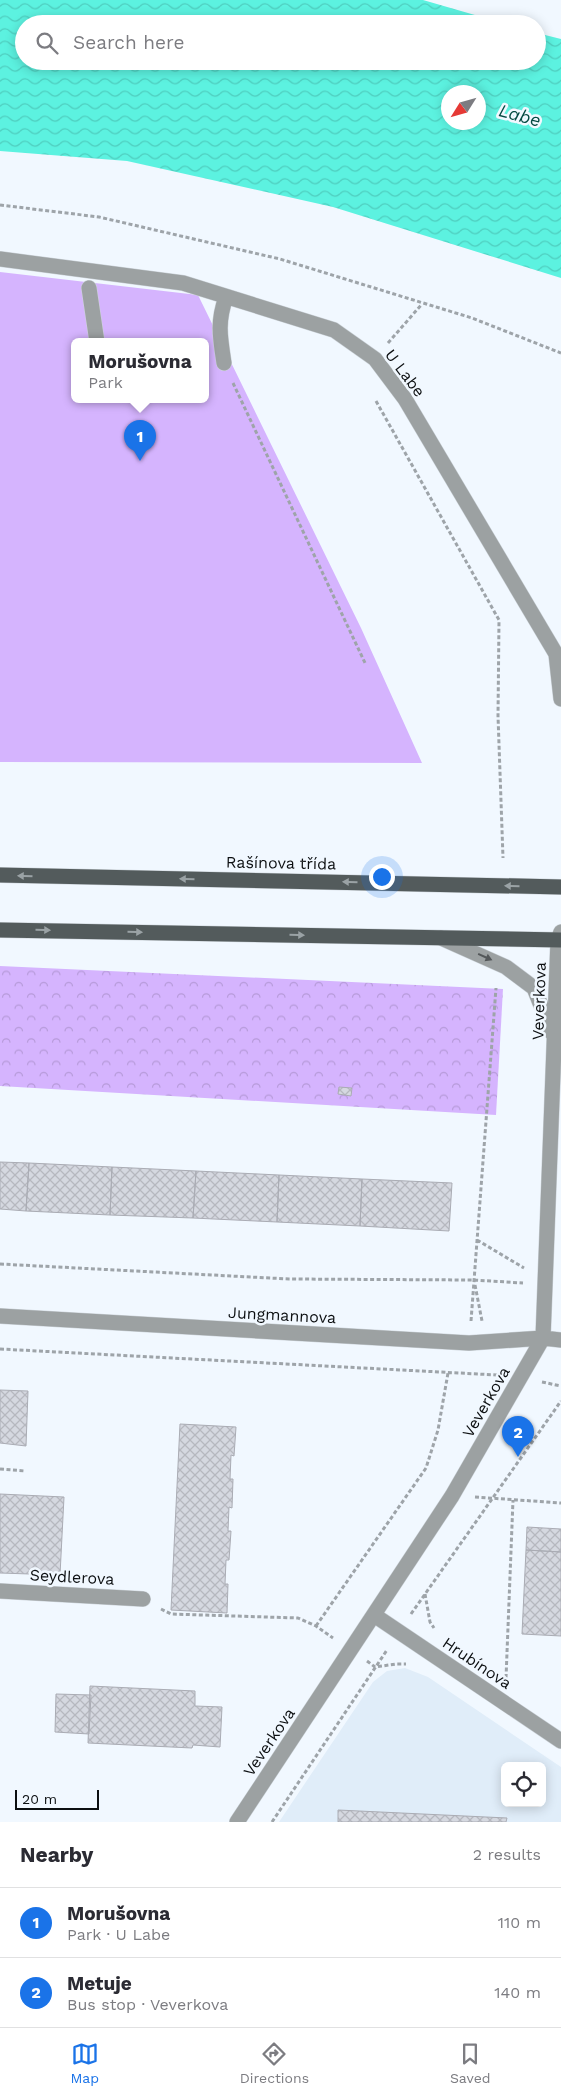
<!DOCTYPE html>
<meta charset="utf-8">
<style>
:root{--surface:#fff;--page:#f2f2f3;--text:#2b2b33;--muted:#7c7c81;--line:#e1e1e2;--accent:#1a73e8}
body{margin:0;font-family:"Work Sans",sans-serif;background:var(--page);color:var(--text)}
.controls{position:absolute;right:15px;bottom:15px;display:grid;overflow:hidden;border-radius:8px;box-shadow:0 2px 12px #0003}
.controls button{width:45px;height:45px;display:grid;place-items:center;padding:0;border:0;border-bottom:1px solid var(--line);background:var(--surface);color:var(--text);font:25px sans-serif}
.compass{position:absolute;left:441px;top:85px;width:45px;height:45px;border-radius:50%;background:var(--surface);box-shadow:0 2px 12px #0003;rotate:233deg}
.scale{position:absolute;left:15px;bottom:12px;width:84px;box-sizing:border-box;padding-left:5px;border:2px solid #0c0f11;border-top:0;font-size:14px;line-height:18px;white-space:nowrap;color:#0c0f11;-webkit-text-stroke:4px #f1f8ff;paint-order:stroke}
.you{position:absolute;left:381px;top:876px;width:18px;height:18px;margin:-12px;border:4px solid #fff;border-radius:50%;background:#1a73e8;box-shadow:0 0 0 8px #1a73e833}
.badge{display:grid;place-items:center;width:32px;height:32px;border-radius:50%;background:var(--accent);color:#fff;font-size:16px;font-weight:700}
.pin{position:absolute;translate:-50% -41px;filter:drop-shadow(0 1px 2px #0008)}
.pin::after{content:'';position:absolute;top:26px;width:18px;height:15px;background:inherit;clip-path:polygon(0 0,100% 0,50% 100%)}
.popup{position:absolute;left:71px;top:338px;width:138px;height:65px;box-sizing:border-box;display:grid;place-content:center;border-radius:8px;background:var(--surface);filter:drop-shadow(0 1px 4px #0005);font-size:16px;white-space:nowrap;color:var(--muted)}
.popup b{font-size:19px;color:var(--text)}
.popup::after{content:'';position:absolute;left:50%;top:100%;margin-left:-10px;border:10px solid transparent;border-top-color:var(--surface)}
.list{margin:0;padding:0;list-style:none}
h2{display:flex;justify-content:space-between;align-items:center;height:65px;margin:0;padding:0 20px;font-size:21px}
h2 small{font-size:16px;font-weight:400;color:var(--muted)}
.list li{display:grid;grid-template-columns:32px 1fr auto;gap:15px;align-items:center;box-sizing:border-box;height:70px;padding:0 20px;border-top:1px solid var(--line)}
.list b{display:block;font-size:19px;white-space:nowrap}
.list p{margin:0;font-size:16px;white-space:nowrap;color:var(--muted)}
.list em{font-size:16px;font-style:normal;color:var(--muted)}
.icon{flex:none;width:28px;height:28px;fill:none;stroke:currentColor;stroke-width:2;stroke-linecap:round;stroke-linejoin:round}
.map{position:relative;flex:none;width:561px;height:1822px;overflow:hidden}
.search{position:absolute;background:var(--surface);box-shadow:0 2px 12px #0003;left:15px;right:15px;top:15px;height:55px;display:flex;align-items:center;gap:12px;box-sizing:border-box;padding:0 18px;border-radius:28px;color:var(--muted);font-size:19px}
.sheet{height:205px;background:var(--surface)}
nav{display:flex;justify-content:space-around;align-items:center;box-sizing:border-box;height:70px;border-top:1px solid var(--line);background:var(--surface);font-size:14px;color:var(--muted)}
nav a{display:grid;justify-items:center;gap:2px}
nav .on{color:var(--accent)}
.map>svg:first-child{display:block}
</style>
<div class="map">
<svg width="561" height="1822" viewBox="0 0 561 1822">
<defs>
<pattern id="forest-crowns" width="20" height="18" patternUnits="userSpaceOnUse" patternTransform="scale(1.25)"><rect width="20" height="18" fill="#d5b4fe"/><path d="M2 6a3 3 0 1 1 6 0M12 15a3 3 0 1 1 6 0" fill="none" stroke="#b69ad9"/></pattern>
<pattern id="water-waves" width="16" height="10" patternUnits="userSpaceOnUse" patternTransform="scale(1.25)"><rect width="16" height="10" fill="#5cf2e0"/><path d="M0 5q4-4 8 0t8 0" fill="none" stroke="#4fcebf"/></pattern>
<pattern id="building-cross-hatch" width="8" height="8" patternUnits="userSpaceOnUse" patternTransform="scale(1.25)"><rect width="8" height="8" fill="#d5d8e0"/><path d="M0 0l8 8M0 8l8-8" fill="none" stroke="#b6b8bf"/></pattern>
</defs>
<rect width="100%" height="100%" fill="#f1f8ff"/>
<!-- built -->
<path fill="#e0edf9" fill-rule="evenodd" d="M405,1668l23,9 133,90v55h-282l94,-140 14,-11zM505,1766h37v37h-37z"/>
<!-- forest -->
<path fill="url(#forest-crowns)" d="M0,966l503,23 -7,126 -496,-29z"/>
<!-- garden -->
<path fill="#d5b4fe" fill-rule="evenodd" d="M0,272l198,23 163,333 61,135 -422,-1zM75,342h130v58h-130z"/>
<!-- water -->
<path fill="url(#water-waves)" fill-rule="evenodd" d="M0,0h423l83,24h-482v37h513v-28l24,6v239l-228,-71 -206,-46 -127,-10zM448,92h30v30h-30z"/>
<!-- building -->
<path fill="url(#building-cross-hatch)" stroke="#aaacb4" d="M339,1087l13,1 -1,8 -13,-2z
M0,1162l29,1 -3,48 -26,-2z
M29,1163l83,4 -2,48 -84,-4z
M112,1167l84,4 -3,47 -83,-3z
M196,1171l83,4 -2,47 -84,-4z
M279,1175l83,4 -2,47 -83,-4z
M362,1179l90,4 -3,48 -89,-5z
M0,1390l28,1 -2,55 -26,-3z
M180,1424l56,3 -2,29 -3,-1 -1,24h3l-1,29 -3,-1 -1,24h3l-2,29h-3l-1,24h3l-1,29 -56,-3z
M0,1494l64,3 -4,78 -60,-2z
M527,1527l34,2v23l-35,-2z
M526,1550l35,2v84l-39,-2z
M90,1686l105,5v15l27,1 -2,40 -27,-2 -1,3 -104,-5z
M56,1694l35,1 -2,39 -34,-2z
M338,1810l169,8 -1,4h-168z"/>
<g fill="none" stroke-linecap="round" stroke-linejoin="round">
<!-- minor casing -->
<g stroke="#ccd3d9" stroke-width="16">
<path id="minor" d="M0,259l183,24 151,47 41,29 30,40 151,255 5,45
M89,288l8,54
M224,363c-4,-26 -7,-41 2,-66
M441,938l65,29 28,21 18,45
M0,1316l469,27 74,-5 18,2
M0,1591l143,8
M374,1615l187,126
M237,1822l215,-326 91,-158 15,-398 3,-8"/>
</g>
<!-- major casing -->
<g stroke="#ccd3d9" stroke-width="16">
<path id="major" d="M0,875l561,12
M0,930l561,10"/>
</g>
<!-- path -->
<path stroke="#9ea4a9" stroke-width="3" stroke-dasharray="4 2.5" stroke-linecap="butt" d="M0,205l99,12 181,42 192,59 89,35
M388,343l34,-39
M233,383l133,282
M376,401l123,219 -1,96 5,142
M477,1240l47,28
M0,1264l289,15 185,1 49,3
M475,1285l7,36
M471,1321l25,-333
M0,1349l497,26
M542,1382l19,4
M0,1469l25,2
M475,1497l86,6
M425,1594l5,28 4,6
M161,1609l10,5 127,4 18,8 17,12
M411,1614l150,-213
M316,1626l110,-158 12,-38 10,-57
M367,1661l8,6 21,-3h10
M506,1678l7,-178
M272,1822l115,-172"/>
<!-- minor -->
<use href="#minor" stroke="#9ca1a2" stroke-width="15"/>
<!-- major -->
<use href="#major" stroke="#535b5c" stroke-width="15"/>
</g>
<!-- one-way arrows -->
<defs><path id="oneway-solid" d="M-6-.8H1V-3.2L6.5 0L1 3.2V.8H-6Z" transform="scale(1.25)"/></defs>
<g fill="#9aa2a5">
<use href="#oneway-solid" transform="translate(25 876) rotate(-179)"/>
<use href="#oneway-solid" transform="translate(187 879) rotate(-179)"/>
<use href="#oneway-solid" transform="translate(350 882) rotate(-179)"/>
<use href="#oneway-solid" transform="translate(512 886) rotate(-179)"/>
<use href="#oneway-solid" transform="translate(43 930) rotate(1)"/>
<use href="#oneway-solid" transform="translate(135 932) rotate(1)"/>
<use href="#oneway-solid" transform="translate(297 935) rotate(1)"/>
</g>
<use fill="#54585a" href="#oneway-solid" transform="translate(485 957) rotate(24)"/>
<g text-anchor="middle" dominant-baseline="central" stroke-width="5" stroke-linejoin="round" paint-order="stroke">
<!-- street labels -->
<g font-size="16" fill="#0c0f11" stroke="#f1f8ff">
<text transform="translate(405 373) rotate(53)">U Labe</text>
<text transform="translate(281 863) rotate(1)">Rašínova třída</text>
<text transform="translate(539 1001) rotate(-88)">Veverkova</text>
<text transform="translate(282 1315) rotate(3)">Jungmannova</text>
<text transform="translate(486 1402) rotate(-60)">Veverkova</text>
<text transform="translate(72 1577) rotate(3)">Seydlerova</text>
<text transform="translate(477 1663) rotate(34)">Hrubínova</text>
<text transform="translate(269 1742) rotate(-56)">Veverkova</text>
</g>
<!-- water labels -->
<g font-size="18" font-style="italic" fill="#044a43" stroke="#f1f8ff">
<text transform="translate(520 115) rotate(15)">Labe</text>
</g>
</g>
</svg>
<div class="controls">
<button><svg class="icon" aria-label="locate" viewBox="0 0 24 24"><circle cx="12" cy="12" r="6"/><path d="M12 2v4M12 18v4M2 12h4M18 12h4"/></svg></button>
</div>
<svg class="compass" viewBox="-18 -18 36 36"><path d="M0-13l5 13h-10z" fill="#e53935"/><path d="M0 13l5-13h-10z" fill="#7c7c81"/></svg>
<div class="scale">20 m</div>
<div class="you"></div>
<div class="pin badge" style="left:140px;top:461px">1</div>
<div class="popup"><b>Morušovna</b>Park</div>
<div class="pin badge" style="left:518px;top:1457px">2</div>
<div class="search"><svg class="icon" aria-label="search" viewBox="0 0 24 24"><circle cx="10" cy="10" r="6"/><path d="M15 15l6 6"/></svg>Search here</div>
</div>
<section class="sheet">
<h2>Nearby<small>2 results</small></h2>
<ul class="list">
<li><span class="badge">1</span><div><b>Morušovna</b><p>Park · U Labe</p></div><em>110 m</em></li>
<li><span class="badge">2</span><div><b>Metuje</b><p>Bus stop · Veverkova</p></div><em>140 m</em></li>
</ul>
</section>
<nav>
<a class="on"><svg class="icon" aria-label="map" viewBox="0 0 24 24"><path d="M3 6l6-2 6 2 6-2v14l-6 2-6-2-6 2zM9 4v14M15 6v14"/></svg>Map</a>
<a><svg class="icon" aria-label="directions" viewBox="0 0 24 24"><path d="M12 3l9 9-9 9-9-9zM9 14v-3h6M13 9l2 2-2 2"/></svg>Directions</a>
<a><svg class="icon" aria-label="saved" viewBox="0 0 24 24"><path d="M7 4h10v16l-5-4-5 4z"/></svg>Saved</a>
</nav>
